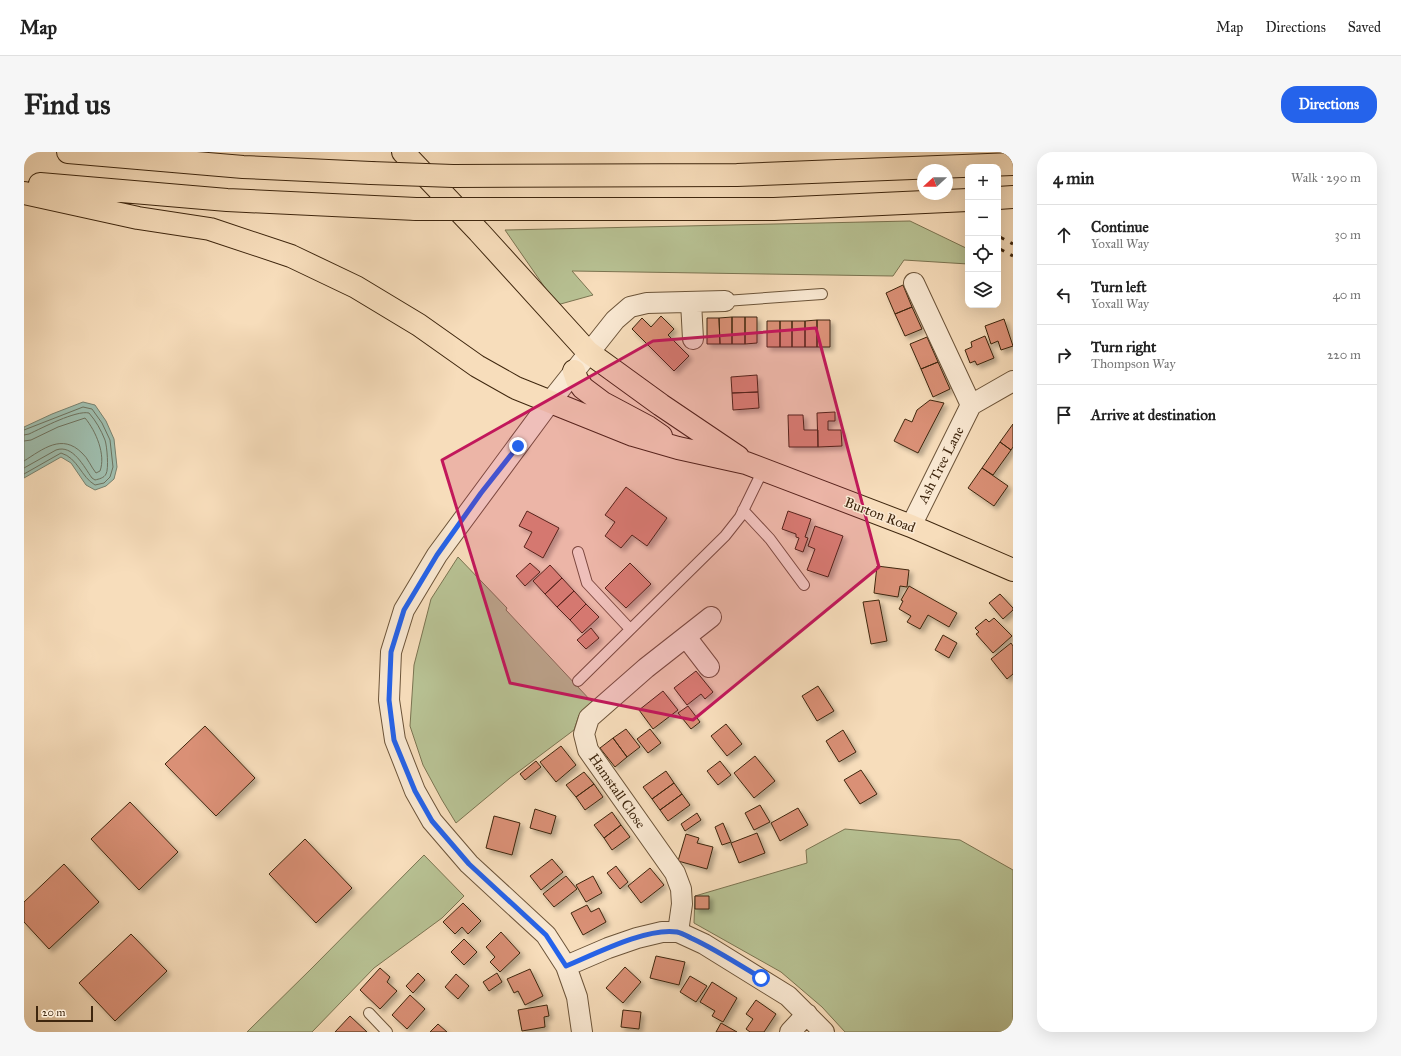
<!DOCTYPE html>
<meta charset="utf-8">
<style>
:root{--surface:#fff;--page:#f6f6f6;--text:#222;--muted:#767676;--line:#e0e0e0;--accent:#2563eb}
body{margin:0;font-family:"IM FELL Great Primer",serif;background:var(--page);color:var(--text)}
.controls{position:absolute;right:12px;top:12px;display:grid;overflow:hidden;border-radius:8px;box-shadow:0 4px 16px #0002}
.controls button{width:36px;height:36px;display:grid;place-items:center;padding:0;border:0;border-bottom:1px solid var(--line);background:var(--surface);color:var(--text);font:20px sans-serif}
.compass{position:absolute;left:893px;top:12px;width:36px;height:36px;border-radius:50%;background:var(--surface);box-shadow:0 4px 16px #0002;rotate:249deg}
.scale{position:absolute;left:12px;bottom:10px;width:57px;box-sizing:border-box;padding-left:4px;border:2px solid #3e260e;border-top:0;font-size:11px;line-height:14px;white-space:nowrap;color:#3e260e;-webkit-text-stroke:3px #fae9d3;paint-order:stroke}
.stop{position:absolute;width:12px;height:12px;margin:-9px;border:3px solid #2563eb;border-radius:50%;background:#fff}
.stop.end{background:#2563eb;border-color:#fff;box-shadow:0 1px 4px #0008}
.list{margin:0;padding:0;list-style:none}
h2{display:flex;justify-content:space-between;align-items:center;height:52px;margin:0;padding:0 16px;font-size:17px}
h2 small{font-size:13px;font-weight:400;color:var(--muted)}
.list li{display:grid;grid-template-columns:26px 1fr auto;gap:12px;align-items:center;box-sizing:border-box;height:60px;padding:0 16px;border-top:1px solid var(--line)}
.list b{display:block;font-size:15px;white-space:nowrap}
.list p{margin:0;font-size:13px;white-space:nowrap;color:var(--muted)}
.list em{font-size:13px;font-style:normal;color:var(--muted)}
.icon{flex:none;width:22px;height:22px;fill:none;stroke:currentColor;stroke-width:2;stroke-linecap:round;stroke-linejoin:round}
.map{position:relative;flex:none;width:989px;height:880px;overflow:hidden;border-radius:16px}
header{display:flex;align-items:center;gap:24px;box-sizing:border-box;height:56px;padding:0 20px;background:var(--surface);border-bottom:1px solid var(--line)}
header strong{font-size:19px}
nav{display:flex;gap:22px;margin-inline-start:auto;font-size:14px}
.intro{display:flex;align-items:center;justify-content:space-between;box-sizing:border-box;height:96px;padding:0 24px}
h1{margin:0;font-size:28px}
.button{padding:10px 18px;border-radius:16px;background:var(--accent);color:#fff;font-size:14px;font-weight:700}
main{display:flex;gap:24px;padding:0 24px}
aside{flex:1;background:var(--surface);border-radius:16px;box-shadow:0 4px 16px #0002}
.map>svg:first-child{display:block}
</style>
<header>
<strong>Map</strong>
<nav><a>Map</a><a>Directions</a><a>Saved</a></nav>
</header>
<div class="intro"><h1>Find us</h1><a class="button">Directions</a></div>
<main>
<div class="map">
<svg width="989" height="880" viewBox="0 0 989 880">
<defs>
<filter id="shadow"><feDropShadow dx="3.5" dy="3.5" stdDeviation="2" flood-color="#0004"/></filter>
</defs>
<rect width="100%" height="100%" fill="#f7ddbb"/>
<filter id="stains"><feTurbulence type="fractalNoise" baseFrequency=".005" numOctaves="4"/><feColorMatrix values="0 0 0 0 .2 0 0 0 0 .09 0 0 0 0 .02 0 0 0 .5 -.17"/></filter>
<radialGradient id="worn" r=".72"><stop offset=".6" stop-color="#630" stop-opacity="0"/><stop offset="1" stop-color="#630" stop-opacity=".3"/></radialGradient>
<!-- green -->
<path fill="#b8c294" stroke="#7b7451" d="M886,69l58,28v15l-64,-4 -11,16 -321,-5 21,24 -36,10 -52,-75z
M434,405l49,51 -1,2 86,92 -13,13 -5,15 -64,48 -54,45 -14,-23 -19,-35 -13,-39 4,-61 17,-66z
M821,677l115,11 53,30v162h-168l-23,-25 -41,-35 -87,-49 1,-27 112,-33 -1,-13z
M400,703l40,41 -22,22 -68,50 -62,64h-65l65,-64z"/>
<!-- water -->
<path fill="#9ebcac" stroke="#78806d" d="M59,250l12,3 11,16 8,18 3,28 -3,12 -8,7 -11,4 -9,-5 -15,-22 -10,-6 -37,21v-51l28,-13z"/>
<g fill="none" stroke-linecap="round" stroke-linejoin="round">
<!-- shore -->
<path stroke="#6e715d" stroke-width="1" d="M0,278l59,-23 9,2 10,14 8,17 3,27 -3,10 -6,6 -9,2c-14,-8 -17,-27 -34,-32l-37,21
M0,283l5,-1c13,-6 47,-24 60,-21 7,8 12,17 16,27 2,6 4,29 1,34 -2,4 -7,5 -11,6l-3,-2c-8,-11 -19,-34 -36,-28l-32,18
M0,289l7,-1 27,-13 27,-9c11,13 21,37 15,53l-4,2c-5,-6 -8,-15 -14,-20 -20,-20 -39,-4 -58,8"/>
</g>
<!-- building -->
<path fill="#da9076" stroke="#3e260e" filter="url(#shadow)" d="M879,133l9,22 -17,7 -9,-21z
M888,155l10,22 -17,7 -10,-22z
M637,164l13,13 -6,6 21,21 -15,15 -42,-42 10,-11 9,9z
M708,165h13v27h-13z
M708,165v27h-12l-1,-26z
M721,165h12v26l-12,1z
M683,166h12l1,26h-13z
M980,167l9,27 -12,4 -3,-9 -7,3 -6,-18z
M793,168v27h-12v-26z
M793,168h13v27h-13z
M743,169h13v26h-13z
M756,169h12v26h-12z
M768,169h13v26h-13z
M961,184l9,22 -17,7 -2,-4 -5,2 -5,-13 7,-3 -1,-5z
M903,185l11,25 -17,7 -11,-25z
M914,210l12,27 -17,8 -12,-28z
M733,223l1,17 -26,1 -1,-16z
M734,240l1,16 -26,2 -1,-17z
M906,248l14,3 -26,50 -24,-12 11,-22 7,3 5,-12z
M811,260v9h-7v9h13l1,16 -24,1 -1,-34z
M764,263h15l1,15h14v17h-29z
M989,272v23l-2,3 -11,-8z
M976,290l11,8 -18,25 -11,-7z
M958,316l26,18 -14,20 -26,-18z
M602,335l41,31 -20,28 -15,-11 -11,13 -16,-12 10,-14 -10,-7z
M503,359l32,17 -16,30 -19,-11 8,-15 -13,-6z
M764,359l23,8 -6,18 3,1 -5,14 -8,-3 4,-11 -3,-1v-3l-14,-5z
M791,374l28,10 -15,41 -21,-7 8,-21 -7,-3z
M506,411l10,9 -15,14 -9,-10z
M606,411l21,21 -25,24 -21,-20z
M526,413l12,13 -17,16 -12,-13z
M853,414l32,4 -2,17 -7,-1 -2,11 -24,-4z
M538,426l12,13 -17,16 -12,-13z
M885,434l48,27 -8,14 -21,-12 -8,14 -13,-7 4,-6 -12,-7 4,-8 -2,-1z
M550,439l12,13 -16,16 -13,-13z
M976,442l13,14v2l-10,9 -14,-16z
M855,448l8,41 -16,3 -8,-42z
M562,452l13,13 -17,16 -12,-13z
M970,466l18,18 -19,17 -17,-19 3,-2 -4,-4 11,-9 3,3z
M567,476l8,10 -13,11 -9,-9z
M919,483l14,8 -8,15 -14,-8z
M987,491l2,3v28l-6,5 -16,-20z
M672,519l17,21 -8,7 -4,-5 -14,11 -13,-17z
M794,534l16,25 -17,10 -15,-25z
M639,539l15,19 -25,19 -14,-19z
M664,554l12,16 -9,7 -13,-16z
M702,572l16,20 -15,12 -16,-20z
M181,574l50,52 -39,38 -51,-52z
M602,577l14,18 -13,10 -14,-19z
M626,577l11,14 -13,10 -11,-14z
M819,578l13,22 -17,10 -13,-21z
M589,586l14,19 -12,10 -15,-19z
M537,594l15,19 -20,17 -16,-20z
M731,604l20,25 -21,17 -20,-25z
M512,609l5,6 -16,13 -5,-6z
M696,609l11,14 -13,10 -11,-14z
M837,618l16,24 -17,10 -16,-24z
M642,619l8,12 -22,16 -9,-12z
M560,620l10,12 -18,13 -10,-12z
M650,631l8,11 -22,16 -8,-11z
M570,632l9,13 -18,13 -9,-13z
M658,642l8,11 -22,16 -8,-11z
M106,650l48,50 -39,38 -48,-51z
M736,653l10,17 -16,8 -9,-17z
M774,656l10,17 -28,16 -9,-18z
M511,657l21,7 -5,18 -21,-6z
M588,660l9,13 -17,13 -10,-13z
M673,661l4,7 -16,11 -4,-7z
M470,664l26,7 -8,32 -26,-7z
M699,671l8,19 -9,3 -7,-18z
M597,673l9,12 -18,13 -8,-12z
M733,681l8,20 -26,10 -8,-20z
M662,682l13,4 -2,5 16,4 -6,22 -29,-8z
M281,687l47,49 -36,35 -47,-49z
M528,707l11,13 -22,18 -11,-14z
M40,712l35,38 -50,47 -25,-27v-20z
M592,714l12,16 -8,7 -13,-16z
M626,716l14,17 -23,18 -13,-17z
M542,724l11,13 -23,18 -11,-13z
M569,724l9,17 -16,9 -10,-17z
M671,744h14v13h-14z
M439,751l18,18 -13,13 -6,-7 -7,7 -12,-12z
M563,753l4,7 8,-4 7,14 -23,13 -12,-22z
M477,780l19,21 -20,19 -10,-10 5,-5 -9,-10z
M107,782l36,37 -52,50 -36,-38z
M440,787l13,13 -13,13 -13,-13z
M632,804l29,6 -6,23 -29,-7z
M601,815l16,15 -18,21 -17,-15z
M356,816l10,9 -3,5 10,9 -17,18 -20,-19z
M506,817l13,27 -18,9 -7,-14 -4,2 -7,-14z
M394,821l7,7 -12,13 -7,-7z
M473,821l5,9 -13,9 -6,-9z
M432,822l13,12 -11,13 -13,-12z
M666,824l17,10 -11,16 -16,-10z
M688,830l25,16 -14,24 -11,-6 3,-5 -15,-9z
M386,843l15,14 -18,20 -15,-14z
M732,848l20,14 -12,18h-14l-4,-3 7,-10 -7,-5z
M523,853l2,11 -5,1 1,10 -23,4 -4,-21z
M599,858l18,2 -2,17 -18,-2z
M326,864l17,16h-32z
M697,871l16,9h-21z
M414,872l9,8h-17z"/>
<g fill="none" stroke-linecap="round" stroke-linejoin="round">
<!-- service casing -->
<g stroke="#6c5439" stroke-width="12">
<path id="service" d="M701,149l97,-7
M719,358l27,29 34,46
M554,400l9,31 43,46
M554,529l147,-145 15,-19 23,-47
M345,861l18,19"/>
</g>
<!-- minor casing -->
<g stroke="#6c5439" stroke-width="22">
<path id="minor" d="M890,131l57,122
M667,150l2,37
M887,374l60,-121 42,-24
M662,485l23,30
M654,780l4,-28 -1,-15 -6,-16 -87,-123 -4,-16 5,-16 57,-50 65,-51
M542,814l42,-18 29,-10 25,-6h16l26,12 84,52 36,36
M558,880l-5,-35 -11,-31 -20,-31 -77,-71 -37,-43 -17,-30 -20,-51 -6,-40 2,-48 13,-42 33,-55 113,-153 65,-82 15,-13 17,-4 78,-2
M766,880l17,-18"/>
</g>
<!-- trunk casing -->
<g stroke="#3e260e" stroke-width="24">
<path id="trunk" d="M44,0l175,15 128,6
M379,0l76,80 109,120 73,53 77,52
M429,24l284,-1 276,-11
M16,32l187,16 189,9
M0,41l114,25 72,11 81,27 65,31 63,38 58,41 39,22 117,47 45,13 68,15 165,63 102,44
M974,46l15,-1
M461,57h289l194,-9
M550,219l3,9 6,8 20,15 45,24 13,9"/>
</g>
<!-- service -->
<use href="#service" stroke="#fae9d3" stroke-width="10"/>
<!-- minor -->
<use href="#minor" stroke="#fae9d3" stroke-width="20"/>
<!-- trunk -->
<use href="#trunk" stroke="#f7ddbb" stroke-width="22"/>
<!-- rail -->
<path stroke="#3e260e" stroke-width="3" stroke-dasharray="7 7" stroke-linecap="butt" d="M974,84l15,8
M974,96l15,8"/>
<!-- trunk-bridge casing -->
<g stroke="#3e260e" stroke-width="24" stroke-linecap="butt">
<path id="trunk-bridge" d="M347,21l82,3
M392,57h69"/>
</g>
<!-- trunk-bridge -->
<use href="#trunk-bridge" stroke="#f7ddbb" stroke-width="22"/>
</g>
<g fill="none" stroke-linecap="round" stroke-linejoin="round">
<!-- route -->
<path stroke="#2563eb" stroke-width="5" d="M494,294l-37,47 -44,62 -33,55 -13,42 -2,48 5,40 21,51 17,30 37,43 77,71 20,31c29,-12 81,-39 111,-34 5,1 10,4 14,6 24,11 47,26 70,40"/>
</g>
<!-- marked area -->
<path fill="#c2185b" fill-opacity="0.2" stroke="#c2185b" stroke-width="3" stroke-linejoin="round" d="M792,176l63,239 -186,153 -183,-37 -68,-223 211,-119z"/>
<g text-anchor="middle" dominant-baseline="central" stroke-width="3" stroke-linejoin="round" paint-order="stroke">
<!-- street labels -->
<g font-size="14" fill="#3e260e" stroke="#fae9d3">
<text transform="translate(917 313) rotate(-63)">Ash Tree Lane</text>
<text transform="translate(856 363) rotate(21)">Burton Road</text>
<text transform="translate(593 639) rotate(55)">Hamstall Close</text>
</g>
</g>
<rect width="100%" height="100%" filter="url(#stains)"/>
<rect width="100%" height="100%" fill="url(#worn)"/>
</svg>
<div class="controls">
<button>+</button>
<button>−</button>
<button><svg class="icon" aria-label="locate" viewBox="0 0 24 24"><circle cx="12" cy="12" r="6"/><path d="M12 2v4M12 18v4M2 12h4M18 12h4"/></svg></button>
<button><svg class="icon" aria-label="layers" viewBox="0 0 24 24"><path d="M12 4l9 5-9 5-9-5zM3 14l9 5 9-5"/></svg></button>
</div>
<svg class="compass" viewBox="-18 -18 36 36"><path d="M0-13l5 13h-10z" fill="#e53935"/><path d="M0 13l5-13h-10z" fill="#767676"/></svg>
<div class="scale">20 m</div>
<div class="stop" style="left:737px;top:826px"></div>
<div class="stop end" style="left:494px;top:294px"></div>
</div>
<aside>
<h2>4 min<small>Walk · 290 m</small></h2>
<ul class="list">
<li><svg class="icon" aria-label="ahead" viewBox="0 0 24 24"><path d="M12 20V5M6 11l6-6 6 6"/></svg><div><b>Continue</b><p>Yoxall Way</p></div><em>30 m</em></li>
<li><svg class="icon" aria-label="left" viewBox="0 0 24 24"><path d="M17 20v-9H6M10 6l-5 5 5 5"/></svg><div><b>Turn left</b><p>Yoxall Way</p></div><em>40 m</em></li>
<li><svg class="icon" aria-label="right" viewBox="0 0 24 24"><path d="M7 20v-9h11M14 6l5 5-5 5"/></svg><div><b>Turn right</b><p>Thompson Way</p></div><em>220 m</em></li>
<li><svg class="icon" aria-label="arrive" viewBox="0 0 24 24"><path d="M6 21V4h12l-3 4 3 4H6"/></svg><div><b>Arrive at destination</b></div></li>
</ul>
</aside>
</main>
